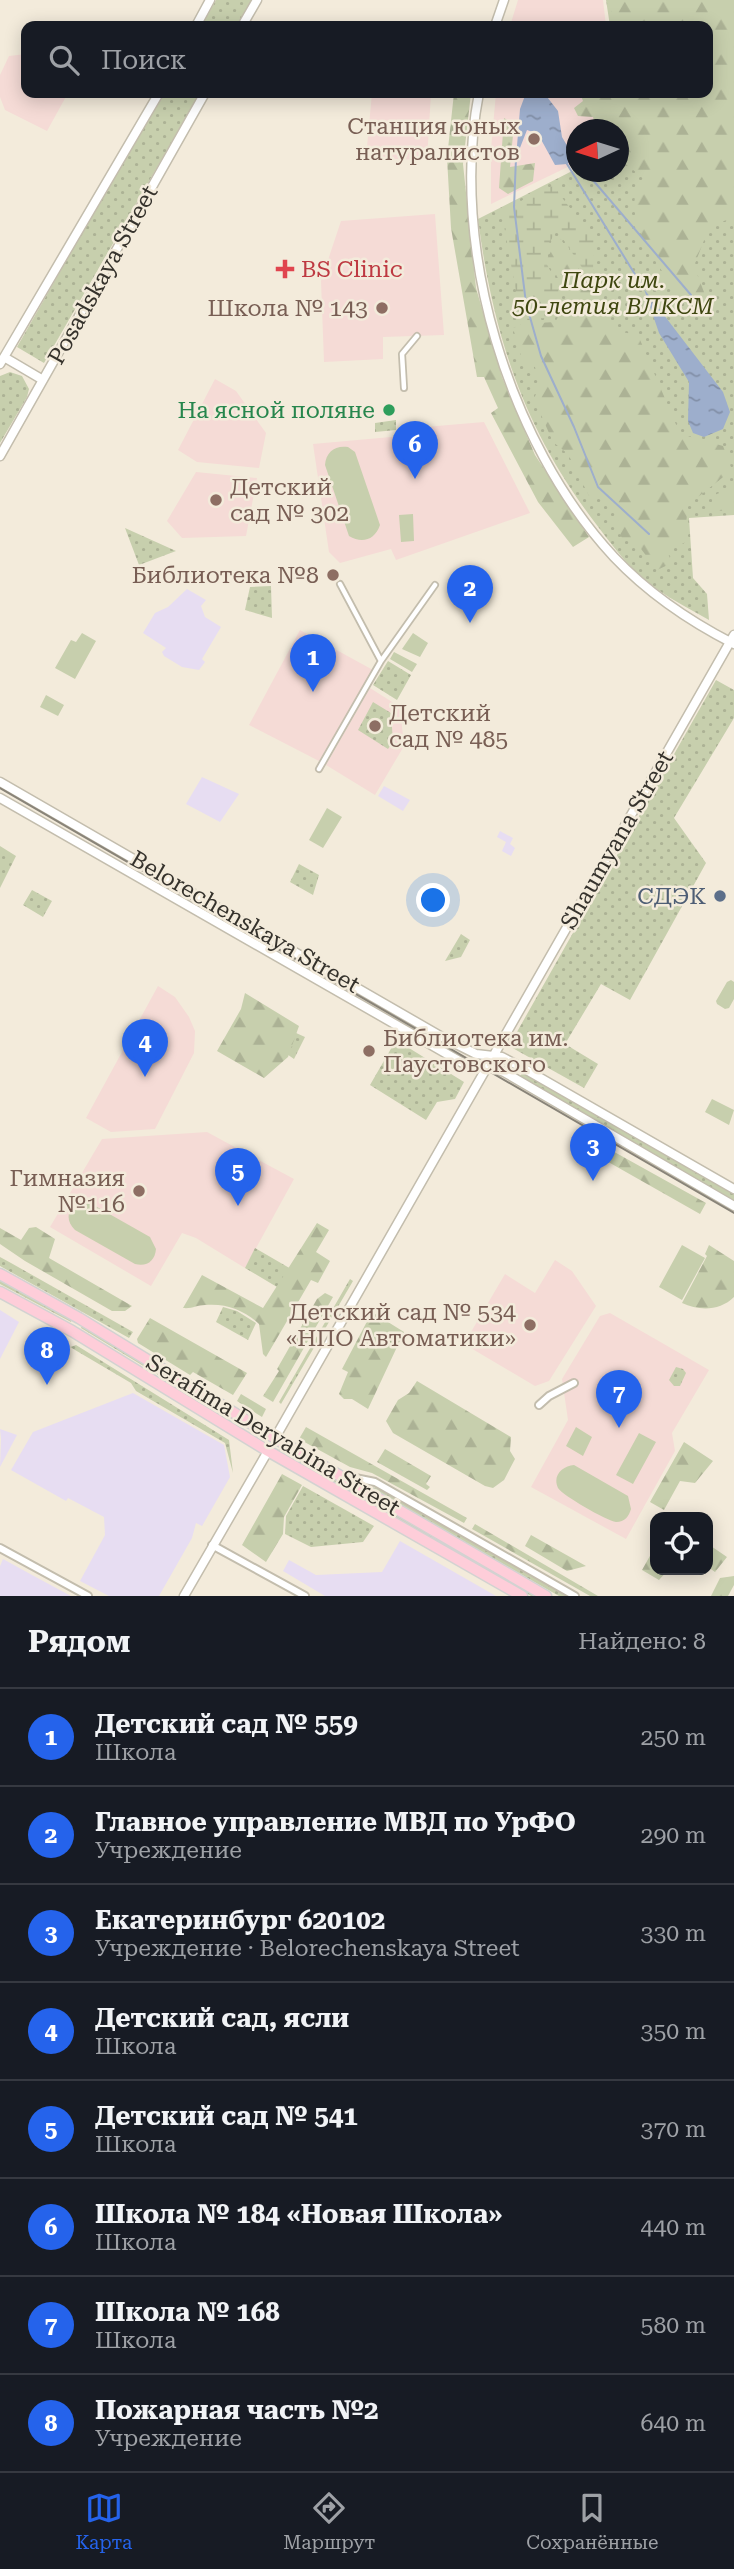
<!DOCTYPE html>
<html lang="ru">
<meta charset="utf-8">
<style>
:root{--surface:#171b24;--page:#242831;--text:#f1f3f6;--muted:#9ea1a6;--line:#363941;--accent:#2563eb}
body{margin:0;font-family:"Roboto Serif",serif;background:var(--page);color:var(--text)}
.controls{position:absolute;right:21px;bottom:21px;display:grid;overflow:hidden;border-radius:14px;box-shadow:0 4px 18px #0003}
.controls button{width:63px;height:63px;display:grid;place-items:center;padding:0;border:0;border-bottom:2px solid var(--line);background:var(--surface);color:var(--text);font:35px sans-serif}
.compass{position:absolute;left:566px;top:119px;width:63px;height:63px;border-radius:50%;background:var(--surface);box-shadow:0 4px 18px #0003;rotate:266deg}
.you{position:absolute;left:434px;top:901px;width:24px;height:24px;margin:-18px;border:5px solid #fff;border-radius:50%;background:#1a73e8;box-shadow:0 0 0 10px #1a73e833}
.badge{display:grid;place-items:center;width:46px;height:46px;border-radius:50%;background:var(--accent);color:#fff;font-size:23px;font-weight:700}
.pin{position:absolute;translate:-50% -58px;filter:drop-shadow(0 2px 4px #0008)}
.pin::after{content:'';position:absolute;top:37px;width:24px;height:21px;background:inherit;clip-path:polygon(0 0,100% 0,50% 100%)}
.list{margin:0;padding:0;list-style:none}
h2{display:flex;justify-content:space-between;align-items:center;height:91px;margin:0;padding:0 28px;font-size:30px}
h2 small{font-size:23px;font-weight:400;color:var(--muted)}
.list li{display:grid;grid-template-columns:46px 1fr auto;gap:21px;align-items:center;box-sizing:border-box;height:98px;padding:0 28px;border-top:2px solid var(--line)}
.list b{display:block;font-size:26px;white-space:nowrap}
.list p{margin:0;font-size:23px;white-space:nowrap;color:var(--muted)}
.list em{font-size:23px;font-style:normal;color:var(--muted)}
.icon{flex:none;width:38px;height:38px;fill:none;stroke:currentColor;stroke-width:2;stroke-linecap:round;stroke-linejoin:round}
.map{position:relative;flex:none;width:734px;height:1596px;overflow:hidden}
.search{position:absolute;background:var(--surface);box-shadow:0 4px 18px #0003;left:21px;right:21px;top:21px;height:77px;display:flex;align-items:center;gap:18px;box-sizing:border-box;padding:0 24px;border-radius:14px;color:var(--muted);font-size:26px}
.sheet{height:875px;background:var(--surface)}
nav{display:flex;justify-content:space-around;align-items:center;box-sizing:border-box;height:98px;border-top:2px solid var(--line);background:var(--surface);font-size:19px;color:var(--muted)}
nav a{display:grid;justify-items:center;gap:4px}
nav .on{color:var(--accent)}
.map>svg:first-child{display:block}
</style>
<div class="map">
<svg width="734" height="1596" viewBox="0 0 734 1596">
<defs>
<pattern id="green-dots" width="8" height="8" patternUnits="userSpaceOnUse" patternTransform="scale(1.75)"><rect width="8" height="8" fill="#c7cfad"/><path d="M2 2h.1M6 6h.1" fill="none" stroke="#acb295" stroke-width="1.8" stroke-linecap="round"/></pattern>
<pattern id="forest-firs" width="22" height="20" patternUnits="userSpaceOnUse" patternTransform="scale(1.75)"><rect width="22" height="20" fill="#c7cfad"/><path d="M5 1l3.5 6h-7zM16 11l3.5 6h-7z" fill="#acb295"/></pattern>
<pattern id="wetland-marsh" width="20" height="14" patternUnits="userSpaceOnUse" patternTransform="scale(1.75)"><rect width="20" height="14" fill="#c7cfad"/><path d="M1 5h8M5 5V1M11 12h8M15 12V8" fill="none" stroke="#acb295"/></pattern>
<pattern id="water-ripples" width="26" height="14" patternUnits="userSpaceOnUse" patternTransform="scale(1.75)"><rect width="26" height="14" fill="#9daecc"/><path d="M2 4q2-2 4 0t4 0M15 11q2-2 4 0t4 0" fill="none" stroke="#818ea6"/></pattern>
</defs>
<rect width="100%" height="100%" fill="#f3ebdb"/>
<!-- industrial -->
<path fill="#e7ddf2" d="M187,589l19,11 -5,6 4,11 16,10 -19,32 3,3 -6,8 -17,-3 -18,-11 -2,-4 4,-4 -23,-15 12,-20 13,-6z
M202,777l37,17 -19,28 -34,-18z
M384,786l26,14 -7,11 -25,-15z
M500,831l13,7 -3,6 5,4 -4,8 -9,-5 4,-9 -9,-5z
M0,1310l19,12 -19,37z
M133,1393l91,52 6,32 -28,49 -6,-3 -4,15 -33,58h-50l-29,-15 25,-46 -1,-18 -36,-19 -2,3 -55,-31 22,-38z
M0,1429l17,6 -17,32 1,-28z
M400,1541l96,55h-171l-42,-25 6,-11 27,15 66,-3z
M3,1559l29,16 39,21h-71v-30z"/>
<!-- education -->
<path fill="#f5dbd6" d="M518,0h85l3,26h-96z
M26,54v39h42l-21,38 -42,-21 -5,-13v-22l9,-19z
M372,93h59l-4,67 -61,-2z
M496,93h117l4,36 -41,1v33l-85,41v-55z
M435,214l9,121 -61,2v22l-59,3 -3,-81 20,-60z
M215,379l21,12 30,42 -7,35 -62,-6 -19,-12z
M484,422l46,91 -134,47 -5,-11 -51,14 -11,-11 -16,-108 100,-9v-7z
M196,472l61,6 -11,58 -64,2 -15,-17z
M300,630l73,40 -54,91 -70,-36z
M370,688l30,19 4,39 -29,49 -49,-30z
M158,986l17,11 14,20 6,14 -1,22 -39,76 -44,3 -25,-14z
M207,1132l87,47 -49,89 -49,-30 -14,-5 -31,53 -101,-59 52,-88z
M555,1260l17,11 24,35 -47,75 -14,5 -71,-42 41,-70 30,19z
M610,1313l99,57 -37,63 3,18 -49,88 -95,-52 37,-67 -6,-41 38,-63z"/>
<!-- green -->
<path fill="url(#green-dots)" d="M216,0h37l-15,26h-37z
M606,0h128v515l-45,3 4,60 14,16 2,26c-17,-10 -35,-19 -51,-30 -25,-17 -44,-42 -62,-66 -72,-94 -103,-189 -118,-305l98,-50v3h42l1,-25 89,-54v-67h-98z
M162,93h38l-156,270 -27,-16z
M10,372l12,4 7,13 -2,8 -27,46v-67z
M396,420v10l-21,2v-9z
M125,528l51,23 -37,14z
M271,586l1,32 -27,-8 5,-23z
M388,661l23,14 -14,25 -24,-15z
M716,680l18,10v28l-60,100 32,45 -76,137 -29,-16 -36,60 33,20 -14,24 -75,-42z
M373,702l18,11 2,29 -5,7 -30,-19z
M0,846l16,10 -16,32z
M299,864l20,11 -6,20 -23,-13z
M32,890l20,11 -9,16 -20,-12z
M461,934l9,6 -9,17 -16,4z
M267,1020l38,17 -11,22 -33,-23z
M396,1040l68,42 -9,17 -18,3 -11,18 -56,-35z
M522,1073l212,121v7l-215,-123z
M255,1248l43,25 -11,20 -42,-25z
M0,1257l11,6 122,69 -4,6 -129,-72z
M350,1279l3,2 -72,123 -2,-2z
M0,1280l72,39 -1,3 -71,-38z
M223,1307l14,4 19,12 -8,17 -32,-18z
M83,1326l138,83 -2,3 -138,-84z
M76,1345l153,95 4,33 -8,-30 -89,-52 -5,-8 -61,-36z
M676,1367l7,2 3,4 -6,13h-6l-5,-6z
M281,1447l259,149h-9l-245,-141 -7,-5z
M364,1485l16,4 187,107h-8z
M303,1486l71,40 -11,16 -52,5 -26,-13 1,-18z"/>
<!-- forest -->
<path fill="url(#forest-firs)" d="M609,0h125v218l-24,7 -16,41 13,34 -14,11c-21,-26 -68,-80 -57,-118 2,-4 8,-9 10,-13l-27,-21 -1,-29 -22,-1 -3,-12 -15,-1 -4,-8 9,-7 -3,-8h128v-67h-94z
M454,93h17l-8,71 13,124 26,89 33,78 54,82 -16,10 -35,-45 -47,-89 7,-5 -14,-31h-7l-26,-149 -4,-70z
M504,118l10,6 -4,43 25,-4 -2,18 -25,13 -9,-6z
M559,236l57,95 22,4 42,99 43,12 9,24 -44,35 -4,38 -17,8 5,12 -15,7 -22,-29 -13,-3 -7,-12 5,-9 -20,-20 -11,-1 -21,-42 -15,-12 -19,-43 5,-13 -4,-19 -12,-4 -10,-35 8,-4 34,-2 15,-23 -23,-40z
M734,484v27h-21l-1,-15 17,-7z
M245,993l54,33 -11,31 -24,21 -47,-27 24,-42z
M609,1149l97,54 -6,11 -97,-55z
M317,1223l12,7 -13,22 14,9 -12,22 -7,-3 -45,77 -3,-3 -4,-30c-15,-14 -33,-21 -54,-19 -8,0 -13,4 -22,3l19,-33 61,33z
M36,1227l19,12 -6,19 83,48 -7,5h-13l-87,-50 -25,-17v-16l21,12 8,-12z
M709,1245l25,16v36c-14,14 -35,14 -52,6l25,-47 -2,-2z
M325,1293l8,4 -60,105 -10,-6 16,-25 -2,-2 40,-70z
M372,1312l32,20 -36,77 -16,-10h-8l-5,-5 9,-22 -6,-3z
M150,1318l97,55 -14,22 -40,-23 -3,3 -52,-32 -1,-4z
M417,1381l94,56 -1,14 5,8 -11,21 -11,8 -8,-2 -92,-53 -7,-12 12,-21 11,-7z
M241,1394l25,15 -4,8 -25,-16z
M306,1427l161,91 -3,5 -92,-50 -22,-6 -51,-28z
M684,1442l29,19 -18,22 -15,-2 -16,29 -14,-8z
M385,1449l46,27 -5,8 4,3 -3,3 -50,-28z
M282,1474l20,11 -18,32 -1,17 -17,28 -24,-17z
M475,1524l123,72h-8l-118,-67z
M531,1535l55,31 -19,5 -42,-25z
M708,1544l19,13 -12,15 -7,-5z
M655,1547v23h13l-9,10 -17,-10z
M734,1576v9l-6,11h-17l9,-18z"/>
<!-- wetland -->
<path fill="url(#wetland-marsh)" d="M553,186l41,53 -1,45 -36,-54 -15,25 20,38 -13,25 -28,1 -19,-104 26,-19z"/>
<!-- pitch -->
<path fill="#c7cfad" d="M348,447l7,5 25,73c-5,15 -18,19 -31,11l-24,-71c1,-13 10,-20 23,-18z
M413,514l1,27 -13,1 -2,-27z
M82,633l14,8 -21,38 -20,-11 16,-28 5,2z
M413,633l15,10 -8,14 -18,-8z
M394,652l23,12 -5,8 -22,-13z
M46,695l18,10 -6,11 -18,-9z
M327,808l15,9 -19,31 -14,-8z
M731,980l3,2v17l-5,9 -4,1 -8,-5 -1,-3 11,-19z
M712,1099l22,11 -5,15 -24,-13z
M79,1202l11,1 60,34 6,12c-1,12 -9,18 -21,15l-60,-34c-10,-10 -8,-21 4,-28z
M682,1245l23,13 -23,42 -23,-13z
M576,1427l16,10 -9,19 -17,-10z
M639,1433l17,9 -23,42 -17,-9z
M574,1465l54,31 3,13c-2,7 -6,13 -15,13 -9,-1 -54,-27 -58,-34 -6,-13 5,-22 16,-23z"/>
<!-- water -->
<path fill="url(#water-ripples)" d="M526,93h18l14,18 4,26 13,22 -8,5 -12,1 -17,-31 -11,-4 -11,28 4,-49z
M644,289l79,103 7,20 -7,17 -19,8 -11,-4 -5,-12 1,-39 -30,-49z"/>
<g fill="none" stroke-linecap="round" stroke-linejoin="round">
<!-- stream -->
<path stroke="#9daecc" stroke-width="2" d="M516,158l-2,49 12,96 15,53 33,71 24,60 51,47
M567,164l77,125
M586,172l105,123"/>
<!-- pedestrian casing -->
<g stroke="#c3bdad" stroke-width="8">
<path id="pedestrian" d="M404,388l-2,-34 15,-18
M381,661l54,-76
M319,769l62,-108 -41,-77"/>
</g>
<!-- minor casing -->
<g stroke="#c3bdad" stroke-width="10">
<path id="minor" d="M539,1405l10,-9 25,-13
M345,1476l30,6 200,114
M212,1545l93,51
M0,1548l88,48"/>
</g>
<!-- tertiary casing -->
<g stroke="#c3bdad" stroke-width="11">
<path id="tertiary" d="M196,26l14,-26
M242,26l15,-26
M495,26l9,-26
M479,93c-30,153 29,350 135,464 35,37 75,64 120,87
M4,357l39,23
M0,364l159,-271
M0,456l205,-363
M0,782l442,255 34,17 26,3 21,11 211,121
M0,798l468,268 22,1 14,5 230,134
M275,1438l459,-803
M184,1596l84,-145"/>
</g>
<!-- primary casing -->
<g stroke="#d3d2d1" stroke-width="13">
<path id="primary" d="M0,1274l79,44 196,120 271,158
M0,1292l72,39 196,120 254,145"/>
</g>
<!-- pedestrian -->
<use href="#pedestrian" stroke="#fff" stroke-width="4.5"/>
<!-- minor -->
<use href="#minor" stroke="#fff" stroke-width="6"/>
<!-- tertiary -->
<use href="#tertiary" stroke="#fff" stroke-width="8"/>
<!-- primary -->
<use href="#primary" stroke="#fecdd9" stroke-width="10"/>
<!-- tram -->
<path stroke="#898479" stroke-width="2" d="M0,788l734,425"/>
</g>
<!-- markers -->
<g fill="#8d6e63" stroke="#f3ebdb" stroke-width="2.5">
<circle cx="534" cy="139" r="7"/>
<circle cx="382" cy="308" r="7"/>
<circle cx="216" cy="500" r="7"/>
<circle cx="333" cy="575" r="7"/>
<circle cx="375" cy="726" r="7"/>
<circle cx="369" cy="1051" r="7"/>
<circle cx="139" cy="1191" r="7"/>
<circle cx="530" cy="1325" r="7"/>
</g>
<path fill="#e0444e" stroke="#f3ebdb" stroke-width="2.5" d="M281.5 258.5h7v7h7v7h-7v7h-7v-7h-7v-7h7z"/>
<circle fill="#2e9e5b" stroke="#f3ebdb" stroke-width="2.5" cx="389" cy="410" r="7"/>
<circle fill="#5c6f8a" stroke="#f3ebdb" stroke-width="2.5" cx="720" cy="896" r="7"/>
<g text-anchor="middle" dominant-baseline="central" stroke-width="5" stroke-linejoin="round" paint-order="stroke">
<!-- education labels -->
<g font-size="23" fill="#785e54" stroke="#f3ebdb" text-anchor="end">
<text x="520" y="126">Станция юных<tspan x="520" dy="26">натуралистов</tspan></text>
<text x="368" y="308">Школа № 143</text>
<text x="230" y="487" text-anchor="start">Детский<tspan x="230" dy="26">сад № 302</tspan></text>
<text x="319" y="575">Библиотека №8</text>
<text x="389" y="713" text-anchor="start">Детский<tspan x="389" dy="26">сад № 485</tspan></text>
<text x="383" y="1038" text-anchor="start">Библиотека им.<tspan x="383" dy="26">Паустовского</tspan></text>
<text x="125" y="1178">Гимназия<tspan x="125" dy="26">№116</tspan></text>
<text x="516" y="1312">Детский сад № 534<tspan x="516" dy="26">«НПО Автоматики»</tspan></text>
</g>
<!-- health labels -->
<g font-size="23" fill="#be3a42" stroke="#f3ebdb" text-anchor="start">
<text x="301" y="269">BS Clinic</text>
</g>
<!-- street labels -->
<g font-size="23" fill="#35322c" stroke="#f3ebdb">
<text transform="translate(103 275) rotate(-61)">Posadskaya Street</text>
<text transform="translate(617 840) rotate(-60)">Shaumyana Street</text>
<text transform="translate(245 922) rotate(30)">Belorechenskaya Street</text>
<text transform="translate(273 1435) rotate(31)">Serafima Deryabina Street</text>
</g>
<!-- park labels -->
<g font-size="23" font-style="italic" fill="#3f4710" stroke="#f3ebdb">
<text x="613" y="280">Парк им.<tspan x="613" dy="26">50-летия ВЛКСМ</tspan></text>
</g>
<!-- leisure labels -->
<g font-size="23" fill="#27864d" stroke="#f3ebdb" text-anchor="end">
<text x="375" y="410">На ясной поляне</text>
</g>
<!-- service labels -->
<g font-size="23" fill="#4e5e75" stroke="#f3ebdb" text-anchor="end">
<text x="706" y="896">СДЭК</text>
</g>
</g>
</svg>
<div class="controls">
<button><svg class="icon" aria-label="locate" viewBox="0 0 24 24"><circle cx="12" cy="12" r="6"/><path d="M12 2v4M12 18v4M2 12h4M18 12h4"/></svg></button>
</div>
<svg class="compass" viewBox="-18 -18 36 36"><path d="M0-13l5 13h-10z" fill="#e53935"/><path d="M0 13l5-13h-10z" fill="#9ea1a6"/></svg>
<div class="you"></div>
<div class="pin badge" style="left:313px;top:692px">1</div>
<div class="pin badge" style="left:470px;top:623px">2</div>
<div class="pin badge" style="left:593px;top:1181px">3</div>
<div class="pin badge" style="left:145px;top:1077px">4</div>
<div class="pin badge" style="left:238px;top:1206px">5</div>
<div class="pin badge" style="left:415px;top:479px">6</div>
<div class="pin badge" style="left:619px;top:1428px">7</div>
<div class="pin badge" style="left:47px;top:1385px">8</div>
<div class="search"><svg class="icon" aria-label="search" viewBox="0 0 24 24"><circle cx="10" cy="10" r="6"/><path d="M15 15l6 6"/></svg>Поиск</div>
</div>
<section class="sheet">
<h2>Рядом<small>Найдено: 8</small></h2>
<ul class="list">
<li><span class="badge">1</span><div><b>Детский сад № 559</b><p>Школа</p></div><em>250 m</em></li>
<li><span class="badge">2</span><div><b>Главное управление МВД по УрФО</b><p>Учреждение</p></div><em>290 m</em></li>
<li><span class="badge">3</span><div><b>Екатеринбург 620102</b><p>Учреждение · Belorechenskaya Street</p></div><em>330 m</em></li>
<li><span class="badge">4</span><div><b>Детский сад, ясли</b><p>Школа</p></div><em>350 m</em></li>
<li><span class="badge">5</span><div><b>Детский сад № 541</b><p>Школа</p></div><em>370 m</em></li>
<li><span class="badge">6</span><div><b>Школа № 184 «Новая Школа»</b><p>Школа</p></div><em>440 m</em></li>
<li><span class="badge">7</span><div><b>Школа № 168</b><p>Школа</p></div><em>580 m</em></li>
<li><span class="badge">8</span><div><b>Пожарная часть №2</b><p>Учреждение</p></div><em>640 m</em></li>
</ul>
</section>
<nav>
<a class="on"><svg class="icon" aria-label="map" viewBox="0 0 24 24"><path d="M3 6l6-2 6 2 6-2v14l-6 2-6-2-6 2zM9 4v14M15 6v14"/></svg>Карта</a>
<a><svg class="icon" aria-label="directions" viewBox="0 0 24 24"><path d="M12 3l9 9-9 9-9-9zM9 14v-3h6M13 9l2 2-2 2"/></svg>Маршрут</a>
<a><svg class="icon" aria-label="saved" viewBox="0 0 24 24"><path d="M7 4h10v16l-5-4-5 4z"/></svg>Сохранённые</a>
</nav>
